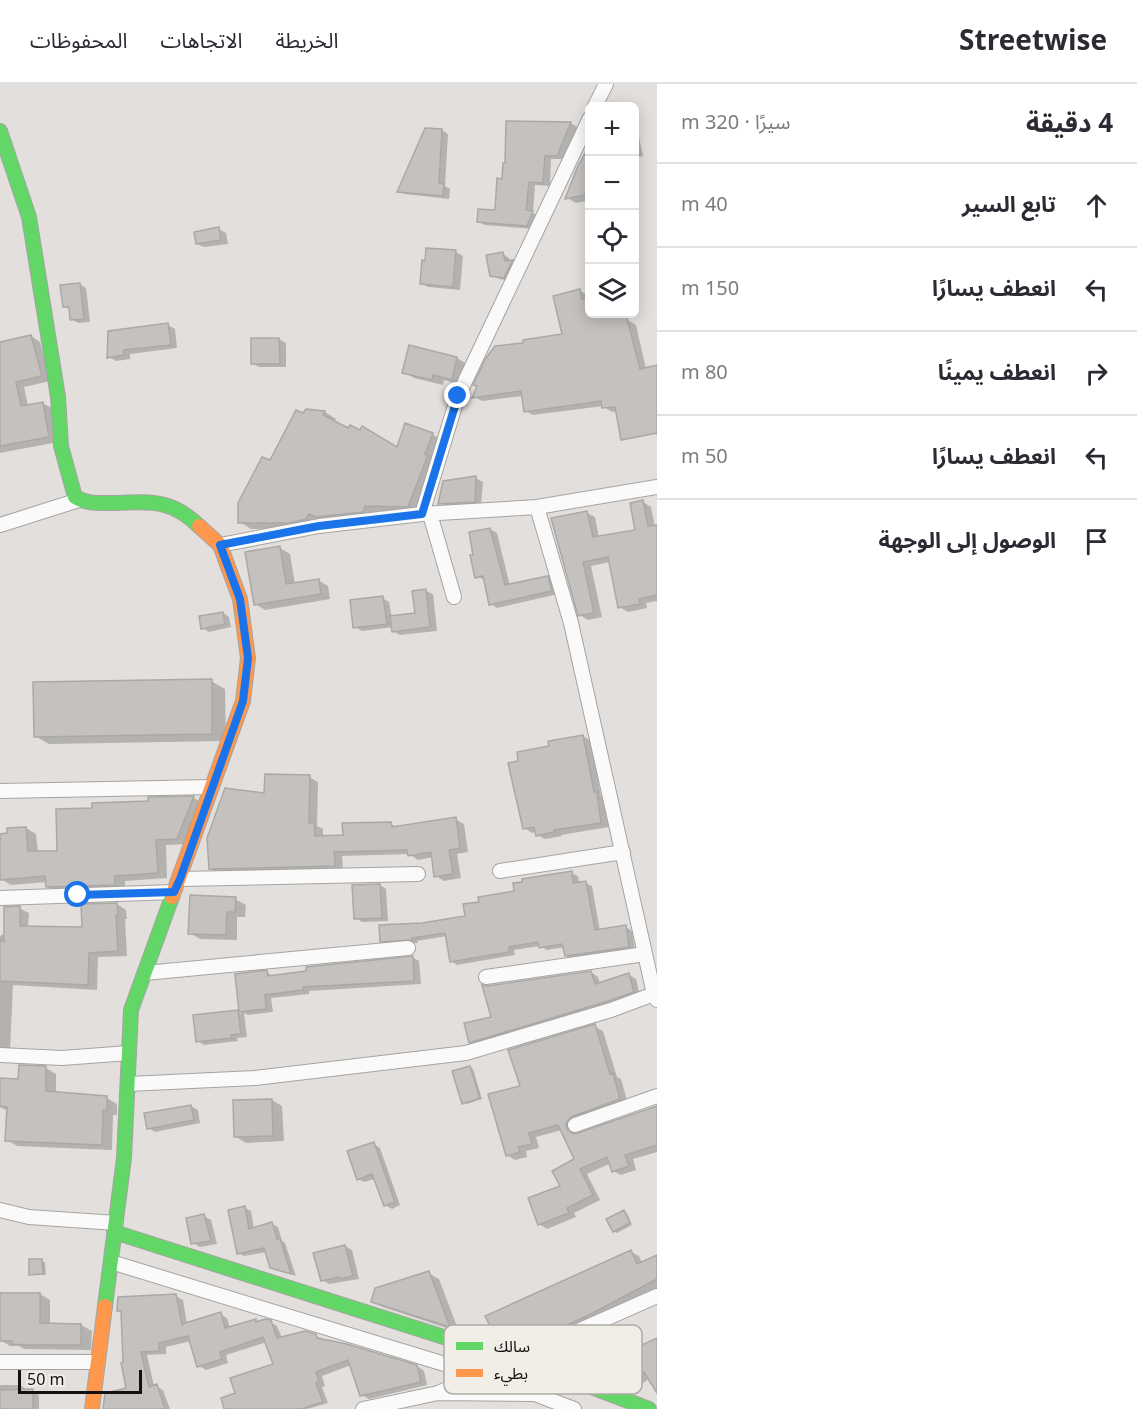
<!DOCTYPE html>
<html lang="ar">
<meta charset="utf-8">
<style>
:root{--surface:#fff;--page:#f7f7f7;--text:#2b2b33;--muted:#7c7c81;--line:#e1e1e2}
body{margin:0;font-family:Georgia,"Noto Sans Arabic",serif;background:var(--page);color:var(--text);direction:rtl}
.controls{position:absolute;right:18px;top:18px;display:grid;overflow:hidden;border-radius:9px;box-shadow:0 3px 15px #0003}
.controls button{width:54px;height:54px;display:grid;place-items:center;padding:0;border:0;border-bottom:2px solid var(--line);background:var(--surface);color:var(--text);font:30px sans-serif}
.scale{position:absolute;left:18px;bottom:15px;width:124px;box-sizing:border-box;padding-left:6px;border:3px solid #12110f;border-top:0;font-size:16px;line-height:21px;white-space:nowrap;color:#12110f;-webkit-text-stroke:4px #f1ede7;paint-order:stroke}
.stop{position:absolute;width:18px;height:18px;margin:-14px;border:4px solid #1a73e8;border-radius:50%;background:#fff}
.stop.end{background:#1a73e8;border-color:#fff;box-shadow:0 2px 6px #0008}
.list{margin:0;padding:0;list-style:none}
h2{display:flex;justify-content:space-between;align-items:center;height:78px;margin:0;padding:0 24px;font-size:26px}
h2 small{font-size:20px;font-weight:400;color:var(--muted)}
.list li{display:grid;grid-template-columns:39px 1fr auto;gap:18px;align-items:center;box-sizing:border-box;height:84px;padding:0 24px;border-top:2px solid var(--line)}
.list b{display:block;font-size:22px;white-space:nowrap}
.list em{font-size:20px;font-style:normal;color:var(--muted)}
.icon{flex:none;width:33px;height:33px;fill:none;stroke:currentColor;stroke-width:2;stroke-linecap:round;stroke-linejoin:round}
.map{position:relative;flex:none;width:657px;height:1325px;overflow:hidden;direction:ltr}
header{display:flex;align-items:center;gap:36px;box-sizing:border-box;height:84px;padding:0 30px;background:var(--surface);border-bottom:2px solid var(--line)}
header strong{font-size:28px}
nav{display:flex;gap:33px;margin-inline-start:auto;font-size:21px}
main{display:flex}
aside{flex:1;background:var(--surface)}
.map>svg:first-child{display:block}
</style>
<header>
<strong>Streetwise</strong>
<nav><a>الخريطة</a><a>الاتجاهات</a><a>المحفوظات</a></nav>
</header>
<main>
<aside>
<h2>4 دقيقة<small>سيرًا · 320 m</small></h2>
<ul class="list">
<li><svg class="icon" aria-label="ahead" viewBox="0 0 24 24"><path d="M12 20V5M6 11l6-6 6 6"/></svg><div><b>تابع السير</b></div><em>40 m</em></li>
<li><svg class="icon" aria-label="left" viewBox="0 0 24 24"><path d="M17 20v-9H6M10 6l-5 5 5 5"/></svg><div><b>انعطف يسارًا</b></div><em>150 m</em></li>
<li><svg class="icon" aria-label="right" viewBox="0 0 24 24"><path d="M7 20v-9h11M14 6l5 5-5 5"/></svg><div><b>انعطف يمينًا</b></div><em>80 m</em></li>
<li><svg class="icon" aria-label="left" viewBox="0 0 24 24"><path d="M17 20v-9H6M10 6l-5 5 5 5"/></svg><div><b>انعطف يسارًا</b></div><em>50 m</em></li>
<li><svg class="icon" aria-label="arrive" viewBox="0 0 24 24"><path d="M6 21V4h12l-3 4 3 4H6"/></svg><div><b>الوصول إلى الوجهة</b></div></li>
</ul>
</aside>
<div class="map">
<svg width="657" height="1325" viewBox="0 0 657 1325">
<rect width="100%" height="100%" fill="#e2dfdc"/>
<!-- shadow -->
<path fill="#0003" d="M508,38l63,1 6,4 -13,32h-13l-1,27 -15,-1 -2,28 6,3 -5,13 -49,-4 -7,-4 18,-9 10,-47z
M426,45l16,1 6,4 -3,52 5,3 -1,10 -44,-5 -6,-3z
M634,46l4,2 5,24 -9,2z
M590,64v52l-14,3 -9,-5z
M219,145l7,4 2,11 -24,3 -7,-3z
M427,165l29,3 7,4 -3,34 -32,-3 -7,-4z
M503,170l6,4 1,4 9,3 -8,16 -12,-2 -7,-4z
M79,200l7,4 4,34 -12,1 -7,-4v-9l-7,-4z
M580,207l8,4 2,19h32l2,7 3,-1 9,5 10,44 11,-3v69l-39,-24 -6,1 -9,-6 -70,9 -8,-4 -2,-15 -41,5 -8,-4 51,-53 39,-8z
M168,241l7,4 2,19 -47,6v5l-14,2 -7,-4z
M31,252l9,6 10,39 -26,6 4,19 14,-3 10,5 6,34 -58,11v-109z
M279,255l7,4v24h-27l-7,-4z
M457,274l10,6 -5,21 -18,-5 -1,5 -29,-7 -10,-6z
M307,326l18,2 11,7 -2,3 64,27 34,-15 11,7 -24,71 -42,-1 -3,7 -73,10 -50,1 -11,-7 30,-59z
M476,394l7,4 -2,23 -34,2 -7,-4 4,-20z
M643,418l8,5 4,20 2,-1v75l-11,2 1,5 -19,4 -9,-5 -9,-45 -19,4 11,51 -14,3 -8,-5 -27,-95 34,-7 8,4 4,21 38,-7z
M490,445l7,4 13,53 38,-9 6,4 4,13 -61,14 -6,-4 -5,-24 -9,-3 -2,-21z
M280,464l10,6 5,30 23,-4 10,6 2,13 -65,11 -10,-6z
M426,507l7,3 4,37 -37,4 -7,-4v-4l-31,4 -7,-4 27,-29 7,4 3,16 25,-3z
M223,529l6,4 2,10 -22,5 -7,-4z
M211,597l14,8 1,52 -177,3 -14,-8z
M583,652l8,5 10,55 4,2 4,29 -48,8 1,1 -17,3 -8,-4 -1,-3 -4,1 -8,-5 -4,-66z
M309,693l9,5 -1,44 6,3v8l21,-1 47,-12 7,4 57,-9 9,5 4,28 -11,2 4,24 -17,3 -8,-5 -3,-19 -15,3 -9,-6 -67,2 1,14 -124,3 -9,-4 56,-74z
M194,714l10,6 -17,40 -21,1 1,33 -42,3v9l-68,2 -10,-5v-5l-36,3 -10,-6 -1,-44 26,-7 10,6 2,18h21l35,-42 56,-7v-4z
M571,789l7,3 1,8 7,-1 6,3 8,45 26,-4 6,4 3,19 -62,9 -7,-3 -1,-9 -18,3 -7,-4 -26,4 1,5 -58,10 -6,-4 -4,-25 -30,5 1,2 -30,1 -7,-3 42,-17 43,-7 14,-14z
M380,801l6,4 2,32 -26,1 -6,-4z
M235,815l11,6 -1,12h-8v23l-37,-1 -10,-6z
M117,820l9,6 1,9h-2l2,37 -29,1 -1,33 -84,-5 -3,66h-10v-115l5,-3 14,-25 10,5 -1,15 56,1z
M412,873l7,4 2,23 -112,7v3l-38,4 2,14 -25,3 -4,-2 3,24 -10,1 1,3 -34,4 -6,-4 39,-30 4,3 -5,-39 30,-3 7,4z
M591,888l7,5 2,7 29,-9 7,4 4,17 -162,50 -7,-4z
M594,942l9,5 14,46 4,2 7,25 -54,25 2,5 81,-27v45l-24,7 3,11 -15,5 -8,-4 -2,-8 -24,11 13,26 -26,13 2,4 -29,12 -8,-5 23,-37 14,-27 -14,-30 -26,7 3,11 -13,3 1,6 -12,3 -8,-5 14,-68z
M470,983l3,2 9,30 -15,5 -3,-1z
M46,984l10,6v19l51,5 10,6v11h-4l-1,35 -95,-4 -10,-6 1,-29 -8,-4v-27h20z
M272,1016l10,6 2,35 -38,2 -10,-6z
M191,1022l7,4 2,13 -45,9 -6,-4z
M374,1060l6,4 20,57 -8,4 -7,-4 -10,-26 -11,3 -6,-3z
M245,1124l6,3 3,18 18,-5 6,3 4,14 3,2 11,33 -25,-8 -4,-16 -23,4 -6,-3z
M624,1128l3,1 5,12 -15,8 -3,-2z
M204,1132l7,4 6,24 -17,3 -7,-4z
M345,1162l7,4 7,29 -30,5 -7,-4z
M631,1168l8,4 3,7 15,-7v34l-8,2 -123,60 -27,-12z
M30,1176l15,2 1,13 -15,-1z
M428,1189l11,6 20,53 -76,-25 -11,-6z
M0,1210h40l10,6v25h31l11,6 -1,19 -67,-1 -5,-3h-9l-10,-6z
M176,1212l7,4 4,24 33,-10 7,4 3,10 25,-8 4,2h11l7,4 5,12 33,-3 8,5 94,26 7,5 3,14 -58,14 -7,-4 -11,-30 -29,11 3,10 -3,1 6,16 -21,6h-81l11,-15 38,-29 -8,-23 -41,13 2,8 -22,7 -7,-4 -8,-25 -25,6v7l-19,1 7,31h2l7,4 7,19h-65l23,-20 -4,-26 -1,-50 -4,-3z
M608,1252l8,5 8,14 33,-16v51l-7,-12 -18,13 -57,-24z
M0,1301h20l6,4 1,2h5l7,4v14h-39z"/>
<!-- building -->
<path fill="#c4c1bf" stroke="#aaa9a6" stroke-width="1.5" d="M506,37l65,1 -14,34h-12l-2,27 -14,-1 -3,28 7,1 -6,15 -50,-4 1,-13 17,1 2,-32 5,1 1,-16h2z
M425,44l17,1 -3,54 5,1 -1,12 -46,-4z
M590,60v50l-25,5 12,-31z
M219,143l2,13 -25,4 -2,-12z
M426,164l30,2 -3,37 -33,-3 2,-24 3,1z
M503,168l2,9 8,-1 -8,15 -1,3 -14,-2 -4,-21z
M80,199l4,36 -14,1 -1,-13h-6l-3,-22z
M580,205l2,10 8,-2v17h36l14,55 17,-4v68l-36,7 -6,-33 -13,1 -1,-7 -77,11 -3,-21 -49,7 5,-12 -4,-1 13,-27 9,-12 28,-3v-3l39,-6 -9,-38z
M168,239l3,22 -47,5v5l-17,3 1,-27z
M31,251l11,41 -26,6 5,24 22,-4 6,35 -49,9v-104z
M251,254h28l1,26h-29z
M409,261l48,12 -5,23 -19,-5 -1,5 -30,-7z
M306,325l19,2 -2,4 25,13 2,-3 10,5 2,-4 35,21 8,-24 28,10 -8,21 3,1 -20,52 -43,-1 -2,6 -47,5 -7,-3 -3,5 -17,4h-51v-20l24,-46 8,3 26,-50 7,3z
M476,392l-1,26 -37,2 5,-23z
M643,416l5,26 9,-1v70l-18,4 1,5 -22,4 -10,-51 -25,5 11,51 -16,3 -27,-98 36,-7 6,26 42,-7 -5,-27z
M490,444l15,57 43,-9 4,15 -63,14 -6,-29 -8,2 -5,-23h3l-4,-23z
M280,462l6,38 33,-5 2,15 -67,11 -9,-53z
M426,505l4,38 -38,5 -2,-16 25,-3 -3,-22z
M383,512l4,28 -34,4 -3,-28z
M223,528l2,12 -24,5 -2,-13z
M212,595v55l-178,3 -1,-55z
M583,651l11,57h3l4,31 -47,7v2l-18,4 -2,-9 -11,2 -15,-66 10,-2 -1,-9 32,-6 -1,-5z
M265,690l45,1 -1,48 5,-1 1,14 28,-1 -1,-12 49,-1 1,5 64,-10 4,31 -11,2 4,24 -19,3 -3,-25 -23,4 -1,-6 -73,2 1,14 -126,3 -2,-31 18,-50 39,5z
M194,712l-17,43 -21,1 2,33 -43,3v9l-69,2 -1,-11 -45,4v-46l7,-1v-5l19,-1 2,24h29l-1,-42 36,-1v-5l56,-2v-4z
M572,787l1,12 13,-2 9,49 31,-5 3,22 -64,9 -3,-12 -23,4 -1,-6 -29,5v5l-59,10 -5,-29 -33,5v2l-32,2 -1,-17 43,-2 43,-7 -2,-12 16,-2 -1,-5 36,-6 -1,-8 9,-1v-3z
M380,800l2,34 -28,1 -2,-34z
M190,811l46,2 -1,15h-8l-1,23 -38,-1z
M117,819l1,12h-2l2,36 -29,2 -1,32 -88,-4v-42l4,3v-35l16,-1v20l62,1 -1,-23z
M413,872l1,25 -111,6v3l-38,5 1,14 -27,3 -4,-38 32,-4 1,6 38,-5v-4z
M591,887l4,13 34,-11 5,19 -26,9 -139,42 -5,-20 27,-6 -9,-32 5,1z
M238,926l3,24 -10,1 1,3 -36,4 -3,-27z
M595,940l15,50 3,-1 7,26 -49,18 -5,6 1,6 6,5 5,-1 79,-27v39l-32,10 4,11 -17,6 -5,-15 -27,12 13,26 -26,13 2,5 -31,12 -10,-27 32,-12 -8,-15 22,-12 -16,-34 -29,8 3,11 -14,3 2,5 -14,4 -18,-62 32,-8 -12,-36z
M19,981l27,1v25l61,5v14h-4l-1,35 -97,-4 2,-34 -7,-1v-28l18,1z
M470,982l10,32 -18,6 -10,-33z
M272,1015l1,37 -39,1 -1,-37z
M191,1021l3,15 -47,9 -3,-16z
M374,1058l21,60 -11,4 -12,-32 -15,6 -10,-29z
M245,1122l4,23 23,-7 5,17 3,-1 11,36 -21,-6 -6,-20 -27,6 -9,-44z
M624,1126l6,13 -17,9 -7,-13z
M204,1130l7,27 -20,3 -5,-26z
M345,1161l8,31 -13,3 -1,-2 -18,4 -8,-28z
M631,1166l6,14 20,-9v24l-68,36 -73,33 -18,-7 -13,-25z
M29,1175h13l1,15 -14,1z
M429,1187l21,56 -79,-25 4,-14z
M0,1209h40v30l41,1v21h-54l-15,-1v-3h-12z
M176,1210l6,30 39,-12 4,16 31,-9v3l9,-3 6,1 6,18 28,-7 11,3 1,4 30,6 70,21 4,17 -61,14 -12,-36 -32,12 3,10 -3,1 7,19 -22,7h-77l-3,-11 14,-5 -5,-15 43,-14 -10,-27 -43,15 2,7 -25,8 -9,-31 -29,7v8l-18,1 8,35 8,-3 8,25h-62l2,-16 21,-5 -5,-25 2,-1 -2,-51h-4l1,-14z
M608,1250l12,21 37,-17v55l-13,-21 -21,15 -50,-19 4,-19z
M33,1305v20h-33v-19z"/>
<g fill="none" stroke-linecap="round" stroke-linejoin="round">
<!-- street casing -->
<g stroke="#a6a4a2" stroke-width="16">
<path id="street" d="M595,22l11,-22
M537,423l34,116 83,371 3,6
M422,430l36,-118 132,-278
M430,430l24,83
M0,441l79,-25
M220,461l99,-19 103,-12 115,-7 120,-20
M0,707l212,-4
M500,787l123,-19
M180,795l238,-5
M0,814l174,-6
M145,889l263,-25
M486,893l159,-23
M0,971l62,3 67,-5
M128,1000l127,-6 211,-25 145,-43 43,-16
M575,1041l82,-29
M0,1126l29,7 87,6
M111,1178l340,104 24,11
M0,1278h98
M438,1309l219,-97
M363,1325l75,-16 97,1 39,15"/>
</g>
<!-- fast casing -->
<g stroke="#a6a4a2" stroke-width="16">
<path id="fast" d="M0,47l29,86 29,180 3,49 14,51c12,7 22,6 36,6 39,-1 59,-5 88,23
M114,1148l433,138 102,39
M105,1222l19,-148 7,-148 41,-113"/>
</g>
<!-- slow casing -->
<g stroke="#a6a4a2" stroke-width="16">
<path id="slow" d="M172,813l71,-196 5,-43 -8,-59 -20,-54 -21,-19
M92,1325l13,-103"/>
</g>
<!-- street -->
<use href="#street" stroke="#fbfafa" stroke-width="14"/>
<!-- fast -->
<use href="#fast" stroke="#63d668" stroke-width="14"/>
<!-- slow -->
<use href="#slow" stroke="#ff974d" stroke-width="14"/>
</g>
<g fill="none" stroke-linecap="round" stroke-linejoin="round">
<!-- route -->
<path stroke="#1a73e8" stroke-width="8" d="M78,811l96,-3 6,-13 63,-178 5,-43 -8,-59 -20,-54 99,-19 103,-12 36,-118"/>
</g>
<!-- legend -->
<rect x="444" y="1241" width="198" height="69" rx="9" fill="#f1ede7" stroke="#aeaba6" stroke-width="1.5"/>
<rect x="456" y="1258" width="27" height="8" fill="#63d668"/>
<rect x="456" y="1285" width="27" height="8" fill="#ff974d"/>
<g font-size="16" fill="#12110f">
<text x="494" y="1268">سالك</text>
<text x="494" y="1295">بطيء</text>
</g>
</svg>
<div class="controls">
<button>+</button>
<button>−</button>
<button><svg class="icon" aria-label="locate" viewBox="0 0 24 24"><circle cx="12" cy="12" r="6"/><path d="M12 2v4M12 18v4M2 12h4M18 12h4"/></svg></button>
<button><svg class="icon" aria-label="layers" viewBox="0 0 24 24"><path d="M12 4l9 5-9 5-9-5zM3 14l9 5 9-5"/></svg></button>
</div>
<div class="scale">50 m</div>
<div class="stop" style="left:78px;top:811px"></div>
<div class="stop end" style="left:458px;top:312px"></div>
</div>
</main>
